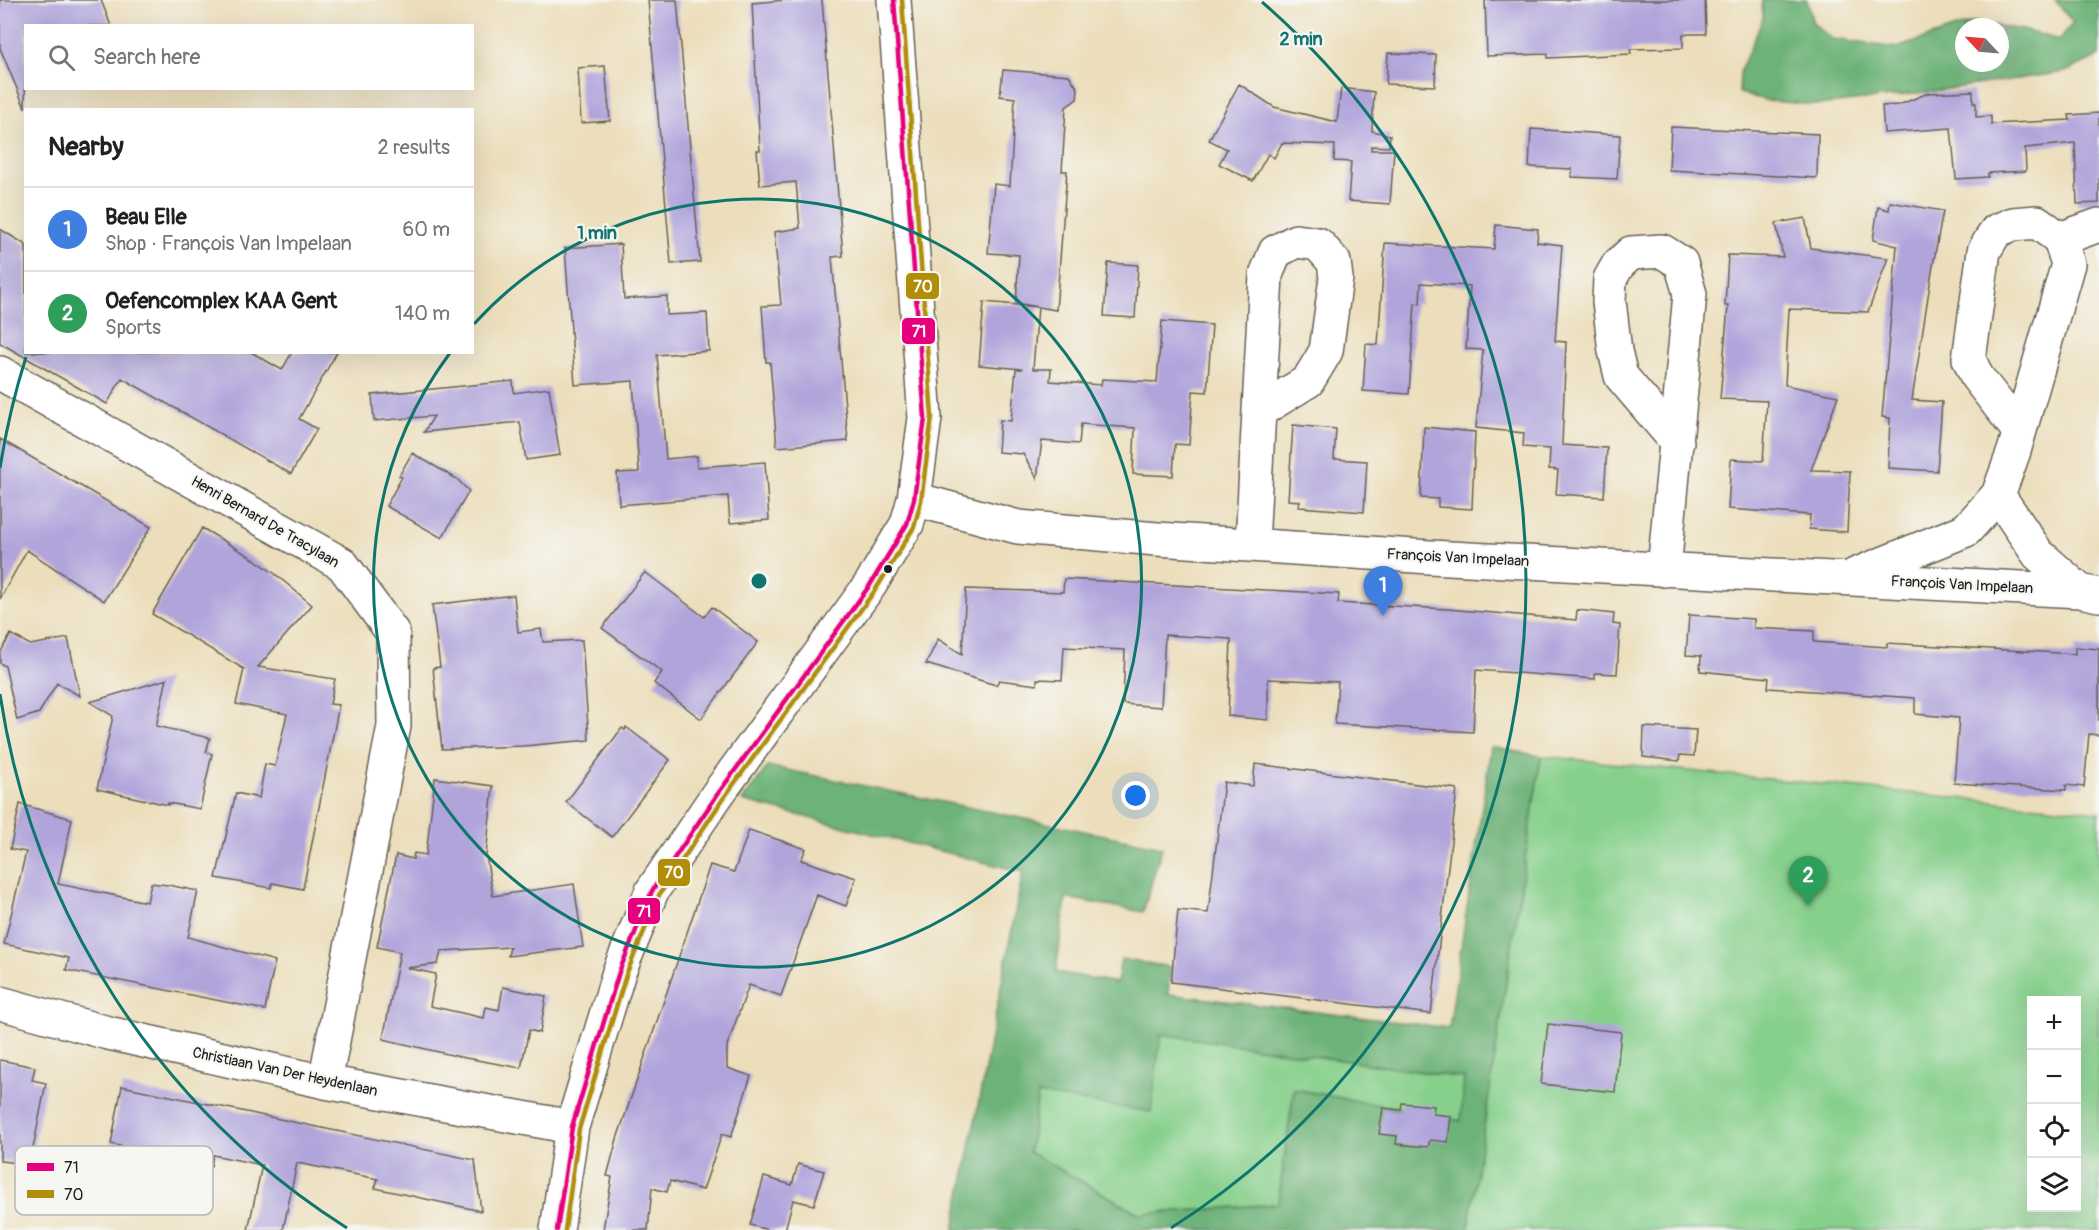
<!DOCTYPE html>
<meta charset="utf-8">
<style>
:root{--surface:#fff;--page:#f2f2f2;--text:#202124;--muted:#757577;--line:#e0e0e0;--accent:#ea580c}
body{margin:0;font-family:Pangolin,sans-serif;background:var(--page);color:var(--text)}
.controls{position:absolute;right:18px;bottom:18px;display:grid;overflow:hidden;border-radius:0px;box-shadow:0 6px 24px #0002}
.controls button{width:54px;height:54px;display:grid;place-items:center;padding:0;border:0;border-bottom:2px solid var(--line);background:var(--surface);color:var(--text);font:30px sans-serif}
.compass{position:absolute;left:1955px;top:18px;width:54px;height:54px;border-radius:50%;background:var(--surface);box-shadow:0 6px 24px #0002;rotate:296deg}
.you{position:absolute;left:1136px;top:796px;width:21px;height:21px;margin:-15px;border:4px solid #fff;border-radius:50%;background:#1a73e8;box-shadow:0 0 0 9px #1a73e833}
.badge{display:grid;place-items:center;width:39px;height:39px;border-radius:50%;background:var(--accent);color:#fff;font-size:20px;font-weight:700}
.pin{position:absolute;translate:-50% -50px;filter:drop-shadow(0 2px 3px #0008)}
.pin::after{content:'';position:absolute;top:32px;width:21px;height:18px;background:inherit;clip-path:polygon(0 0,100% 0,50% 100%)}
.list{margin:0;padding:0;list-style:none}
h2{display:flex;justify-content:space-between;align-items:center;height:78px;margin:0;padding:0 24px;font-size:26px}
h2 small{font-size:20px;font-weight:400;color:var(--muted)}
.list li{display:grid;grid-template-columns:39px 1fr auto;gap:18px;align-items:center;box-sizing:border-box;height:84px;padding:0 24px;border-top:2px solid var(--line)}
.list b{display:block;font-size:22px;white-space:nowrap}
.list p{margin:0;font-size:20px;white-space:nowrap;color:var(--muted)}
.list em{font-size:20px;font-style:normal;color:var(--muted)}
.icon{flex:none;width:33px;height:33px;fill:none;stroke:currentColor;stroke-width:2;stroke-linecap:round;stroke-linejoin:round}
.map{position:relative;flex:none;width:2099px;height:1230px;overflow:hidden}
.search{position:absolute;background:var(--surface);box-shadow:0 6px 24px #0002;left:24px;top:24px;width:450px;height:66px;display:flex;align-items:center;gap:15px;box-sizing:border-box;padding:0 21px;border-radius:0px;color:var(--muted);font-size:22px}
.panel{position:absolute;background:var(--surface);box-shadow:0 6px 24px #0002;left:24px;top:108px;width:450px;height:246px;border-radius:0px}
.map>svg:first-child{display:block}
</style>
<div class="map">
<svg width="2099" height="1230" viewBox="0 0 2099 1230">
<rect width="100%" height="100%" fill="#f6f6f2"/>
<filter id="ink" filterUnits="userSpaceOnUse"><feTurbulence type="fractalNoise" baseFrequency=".0167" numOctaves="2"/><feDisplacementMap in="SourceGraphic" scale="12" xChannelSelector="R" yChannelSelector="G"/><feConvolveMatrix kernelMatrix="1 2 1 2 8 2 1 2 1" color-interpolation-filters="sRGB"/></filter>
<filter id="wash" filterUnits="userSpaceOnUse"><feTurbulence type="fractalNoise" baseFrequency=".008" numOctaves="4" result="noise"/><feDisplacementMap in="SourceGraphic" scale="24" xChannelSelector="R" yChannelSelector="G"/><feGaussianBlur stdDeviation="1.35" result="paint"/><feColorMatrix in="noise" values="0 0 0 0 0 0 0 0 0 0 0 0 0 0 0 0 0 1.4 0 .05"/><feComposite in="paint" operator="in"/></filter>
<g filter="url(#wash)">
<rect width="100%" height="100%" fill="#ecdebb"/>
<!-- green -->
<path fill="#87d08c" stroke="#527654" stroke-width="1.5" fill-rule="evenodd" d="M1541,756l558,56v418h-631zM2032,1000h44v208h-44z
M1161,1034l304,44 -4,43 -167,-32 -16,115 -138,10 -111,-61 9,-59z"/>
<!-- forest -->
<path fill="#6db278" stroke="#44674a" stroke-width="1.5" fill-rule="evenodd" d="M1762,0h45l6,23 19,16 65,9 76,-26 50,8 36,10 14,-17 -18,-23h44v56l-34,16 -166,24 -81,9 -49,-4 -30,-8 1,-22 23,-52zM1964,27h36v36h-36z
M1491,747l50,9 -73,474h-514l69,-358 -281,-71 26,-35 394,81 -19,65 -77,-14 -10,74 61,11 4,-24 49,8 -2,27 281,34zM1161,1034l303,44 -3,43 -167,-32 -16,115 -138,10 -111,-62 9,-58 113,18z"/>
<g id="blocks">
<!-- building -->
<path fill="#b0a4db" d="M0,0h101l10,26h-85l-1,82 -25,-60z
M648,0h29l23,262 -29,2z
M786,0h36l21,256 -11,1 16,184 -71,6 -7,-85h-4l-4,-56 19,-1 -7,-73 26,-4 -4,-46 -36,3 -3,-35h3l-8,-147z
M1485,0h220l1,34h-23v14l-53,1 1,5 -83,4v-4l-61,2z
M1388,53l48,2 -1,31 -49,-2z
M605,66l5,55 -29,2 -3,-55z
M1003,70l66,5 9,14 -1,10 -11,8 -4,64h5l-11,139 -40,-7 3,-48 -31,-2 6,-69 16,2 5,-88 -15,-2z
M1239,84l35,23 63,15 4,-34 33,4 -2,39 18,4 -1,12 -18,-1v4h23l-4,54 -42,-3 3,-39 -17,-1 1,-16 -53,-2 -8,15 -6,-4 -15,27 -34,-17 8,-15 -18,-9z
M1973,91v12h3v14l15,-1v8l79,-4 -1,-5 30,-2v90l-22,1 -2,-61 -50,5 1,23 -38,2v4l-32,2 -5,-51 -67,5 -2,-27 17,-1 29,-12z
M1671,127l147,7 -1,44 -148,-8z
M1531,129l89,6 -3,44 -45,-2v-8l-43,-2z
M1890,202l53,9 -11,60 -20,129 30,2 -5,69 -49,-3 2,-50 -8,-1 15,-171 -24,-6 5,-33 11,3z
M1805,218l6,30 77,10 -20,54 -79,-3 -4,76 53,11 -27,74 39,1 -3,61 -38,-3 1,-14 -82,-6 3,-50 32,2 4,-60 -47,-2 8,-93h-3l3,-51 55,2 -7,-34z
M1496,225l42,4 -1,13 25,3 -7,96 11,1 -4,103 45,3 -3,49 -48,-3 2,-24 -9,-1 1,-20 -27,-2 1,-14 -48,-5 7,-78 -17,-1 4,-63 -49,-3 -1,21 -5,-1 -6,91 -46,-3 3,-47 12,1 7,-102 109,6z
M0,229l26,16v107h225l31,18 10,-18h45l-38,67 18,10 -26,45 -169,-96 -15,26 -107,-61z
M621,244l3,55 43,-3v19l40,-2 2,38 -52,4 9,104 31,-3v11l68,-5 4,58 -39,3 -2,-27 -109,9 -2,-32 22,-1 -6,-91 -58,4 -10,-137z
M1108,263l30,2 -3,53 -31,-2z
M984,302l54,5 -5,62h18l-1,12 51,4 1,-6 55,3 5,-61 50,4 -5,67 -14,-1 -4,54 -14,-1 -2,32 -40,-2 2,-46 -54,-4 -2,20 -37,-3 -5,37 -14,-24 -25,-2 2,-32 11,1 5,-52h7l-44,-4z
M513,381l1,12 35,-5 11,67 -34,5 -6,-38 -96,10 10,-16 -60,5 -2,-26z
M1293,425l43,4 -2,30 33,2 -3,51 -65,-5 1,-6 -12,-1z
M1424,427l51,5 -3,77 -34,-2v-8l-17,-1z
M0,439l151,88 -47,74 -77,-51 -27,49z
M412,453l45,26 12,12 -27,47 -56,-32 16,-29 -3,-1z
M202,528l52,31 20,14 38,32 -54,62 77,12 -5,25 9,1 -36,184 -31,-6 -1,5 -55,-10 20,-85 23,5 6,-34 10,2 12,-52 -51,-10 8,-35 -92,-55z
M645,572l59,45 8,-10 46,35 -57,77 -47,-36 8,-11 -60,-44z
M1064,579l275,15 -1,9 109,6 129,11 1,-10 37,4 -1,10 7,1 -3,49 -22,-1v6l-119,-9 -3,62 -138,-8 3,-42 -70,-3v41l-40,-4 3,-77 -66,-4 -4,72 -38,-3 2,-54 -61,-3 -2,33 -25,-1v6l-38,-5 -3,5 -70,-21 12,-25 24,15 4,-65 97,3z
M514,595l4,37 23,-3 2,13 39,-2 7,100 -66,6 -81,3 -9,-81 7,-1 -8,-62z
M1689,615l65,4v9l60,3v11l73,5v-4l188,11v-7l24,2v86l-10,-1 -5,53 -18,-2v5l-112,-7 5,-65 -44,-4v-16l-147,-10 1,-10 -69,-7 1,-15 -15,-1z
M11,634l19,11 38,-7 12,58 -23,-13 -18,30 -22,7 -12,-54 -5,-3v-10z
M167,679l-11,47 54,12 -4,14 6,2 -12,55 -32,-6v2l-71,-16 16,-73 -23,-14z
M626,727l44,33 -58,77 -46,-35 56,-74 3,2z
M1644,727l52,3 -2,26 -14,-1 -1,6 -36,-4z
M1255,764l202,25 -26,225 -260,-32 7,-72 30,3 16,-131 29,4z
M435,778l58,8 -7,70 7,40 81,-12 9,63 -75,9 2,-9 -69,4 -3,13 -31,4 29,6 -6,32 54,12 2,-11 13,3 4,-23 43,9 -6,37 -11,-3 -8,38 -61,-11 -77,-18 17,-87 -23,-5 19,-92 17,4 1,-6 12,2z
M20,804l52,15 -14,65 89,18 4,-19 17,2 30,6 -10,46 87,24 -10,49 -199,-40 3,-12 -65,-14 22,-92 -16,-3z
M749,830l57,19 -5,11 55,18 -10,28 -29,-11 -36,101 -32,-11 -22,61v22l24,8 -20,61 -9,-3 -19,56 -33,-9 -3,11 -15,-4 -4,42h-45l9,-53 -5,-1 10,-37 93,-274 24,7z
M1548,1024l73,8 -6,60 -74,-8z
M0,1060l35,7 -3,13 14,3 -16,81 -30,-3z
M122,1086l353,74 6,51 -106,-23 3,-9 -81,-16 -14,67h-35l14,-65 -49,-10 -2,11 -100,-22z
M1402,1103l32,3 -1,8 18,2 -3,26 -18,-2 -2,7 -32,-3 1,-8 -18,-2 4,-26 18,2z
M798,1164l26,7 -10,34 -21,-5 -8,30h-17l-18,-5 14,-48 28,8z"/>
</g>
</g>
<g filter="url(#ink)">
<use href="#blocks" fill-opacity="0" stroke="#656054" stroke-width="1.5"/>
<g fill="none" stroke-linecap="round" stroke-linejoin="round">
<!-- street casing -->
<g stroke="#656054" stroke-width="36">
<path id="street" d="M2060,239l39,-14
M0,373l342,191 51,69 1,93 -69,356
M1998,495l40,59 42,37
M914,499l104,28 139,12 273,18 650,34 19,4
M1252,545l14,-270 9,-23 21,-11 22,3 16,18 2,16 -10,73 -18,30 -47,29
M1664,570l26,-276 -9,-31 -19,-12 -31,2 -13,12 -8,14 -1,22 6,50 6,25 56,66
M1855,575l111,-45 32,-35 16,-44 54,-187 -8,-25 -23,-17 -24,2 -17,7 -12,20 -15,108 8,18 42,54
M0,1003l108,30 217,49 247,45
M557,1230l15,-103 47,-155 33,-81 65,-96 153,-210 37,-61 7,-25 11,-81 -31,-418"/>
</g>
<!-- street -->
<use href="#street" stroke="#fff" stroke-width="33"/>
<!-- bus-1 casing -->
<g stroke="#f6f6f2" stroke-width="9">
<path id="bus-1" d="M557,1230l15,-103 47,-155 33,-81 65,-96 153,-210 37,-61 7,-25 11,-81 -31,-418"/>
</g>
<!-- bus-2 casing -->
<g stroke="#f6f6f2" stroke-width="9">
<path id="bus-2" d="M565,1230l14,-101 47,-154 33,-80 64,-96 153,-210 38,-62 7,-26 11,-84 -30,-417"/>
</g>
<!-- bus-1 -->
<use href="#bus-1" stroke="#e6007e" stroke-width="4.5"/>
<!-- bus-2 -->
<use href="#bus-2" stroke="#b08e0a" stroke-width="4.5"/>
</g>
</g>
<!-- distance rings -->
<g fill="none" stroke="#0f766e" stroke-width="3">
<path d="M474 324A384 384 0 1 1 450 353"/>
<path d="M347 1228A767 767 0 0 1 0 694M0 468A767 767 0 0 1 26 357M1262 2A767 767 0 0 1 1171 1228"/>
</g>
<!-- markers -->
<circle fill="#1c1c1c" stroke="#f6f6f2" stroke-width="2" cx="888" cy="569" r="5"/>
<g text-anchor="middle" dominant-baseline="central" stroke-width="4.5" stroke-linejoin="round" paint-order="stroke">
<!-- street labels -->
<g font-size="15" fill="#1c1c1c" stroke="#f6f6f2">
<text transform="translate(265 522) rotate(30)">Henri Bernard De Tracylaan</text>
<text transform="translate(1458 558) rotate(3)">François Van Impelaan</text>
<text transform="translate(1962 585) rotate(3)">François Van Impelaan</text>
<text transform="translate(285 1072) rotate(12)">Christiaan Van Der Heydenlaan</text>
</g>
</g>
<!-- legend -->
<rect x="15" y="1146" width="198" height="69" rx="9" fill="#f6f6f2" stroke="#b5b5b2" stroke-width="1.5"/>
<rect x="27" y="1163" width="27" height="8" fill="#e6007e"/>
<rect x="27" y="1190" width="27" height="8" fill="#b08e0a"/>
<g font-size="16" fill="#1c1c1c">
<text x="64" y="1173">71</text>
<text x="64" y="1200">70</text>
</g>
<circle cx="759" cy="581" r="9" fill="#0f766e" stroke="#f6f6f2" stroke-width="3"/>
<g font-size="18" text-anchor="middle" font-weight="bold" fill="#0f766e" stroke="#f6f6f2" stroke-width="4.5" stroke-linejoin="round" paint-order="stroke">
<text x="1301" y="45">2 min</text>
<text x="597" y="239">1 min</text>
</g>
<g stroke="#f6f6f2" stroke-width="2">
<rect x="905" y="272" width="35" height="28" rx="6" fill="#b08e0a"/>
<rect x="901" y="317" width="35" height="28" rx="6" fill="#e6007e"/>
<rect x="657" y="858" width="34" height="29" rx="6" fill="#b08e0a"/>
<rect x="627" y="897" width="34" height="28" rx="6" fill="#e6007e"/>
</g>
<g font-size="16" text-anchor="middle" font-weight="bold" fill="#fff">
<text x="923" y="292">70</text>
<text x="919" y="337">71</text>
<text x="674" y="878">70</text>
<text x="644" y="917">71</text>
</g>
</svg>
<div class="controls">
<button>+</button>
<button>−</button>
<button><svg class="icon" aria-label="locate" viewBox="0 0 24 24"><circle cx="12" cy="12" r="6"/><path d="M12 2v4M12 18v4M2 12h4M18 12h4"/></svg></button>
<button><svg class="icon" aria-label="layers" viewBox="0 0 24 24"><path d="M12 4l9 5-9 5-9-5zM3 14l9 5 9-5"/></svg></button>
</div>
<svg class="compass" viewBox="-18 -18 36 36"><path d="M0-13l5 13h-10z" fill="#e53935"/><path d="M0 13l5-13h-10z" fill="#757577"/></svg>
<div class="you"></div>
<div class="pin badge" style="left:1383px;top:616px;background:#3f7fe0">1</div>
<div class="pin badge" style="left:1808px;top:906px;background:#2e9e5b">2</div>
<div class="search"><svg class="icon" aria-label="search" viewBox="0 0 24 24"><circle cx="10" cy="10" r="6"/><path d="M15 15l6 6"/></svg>Search here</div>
<section class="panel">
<h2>Nearby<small>2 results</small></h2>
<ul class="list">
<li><span class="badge" style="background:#3f7fe0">1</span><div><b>Beau Elle</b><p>Shop · François Van Impelaan</p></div><em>60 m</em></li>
<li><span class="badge" style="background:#2e9e5b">2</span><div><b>Oefencomplex KAA Gent</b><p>Sports</p></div><em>140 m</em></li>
</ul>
</section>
</div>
